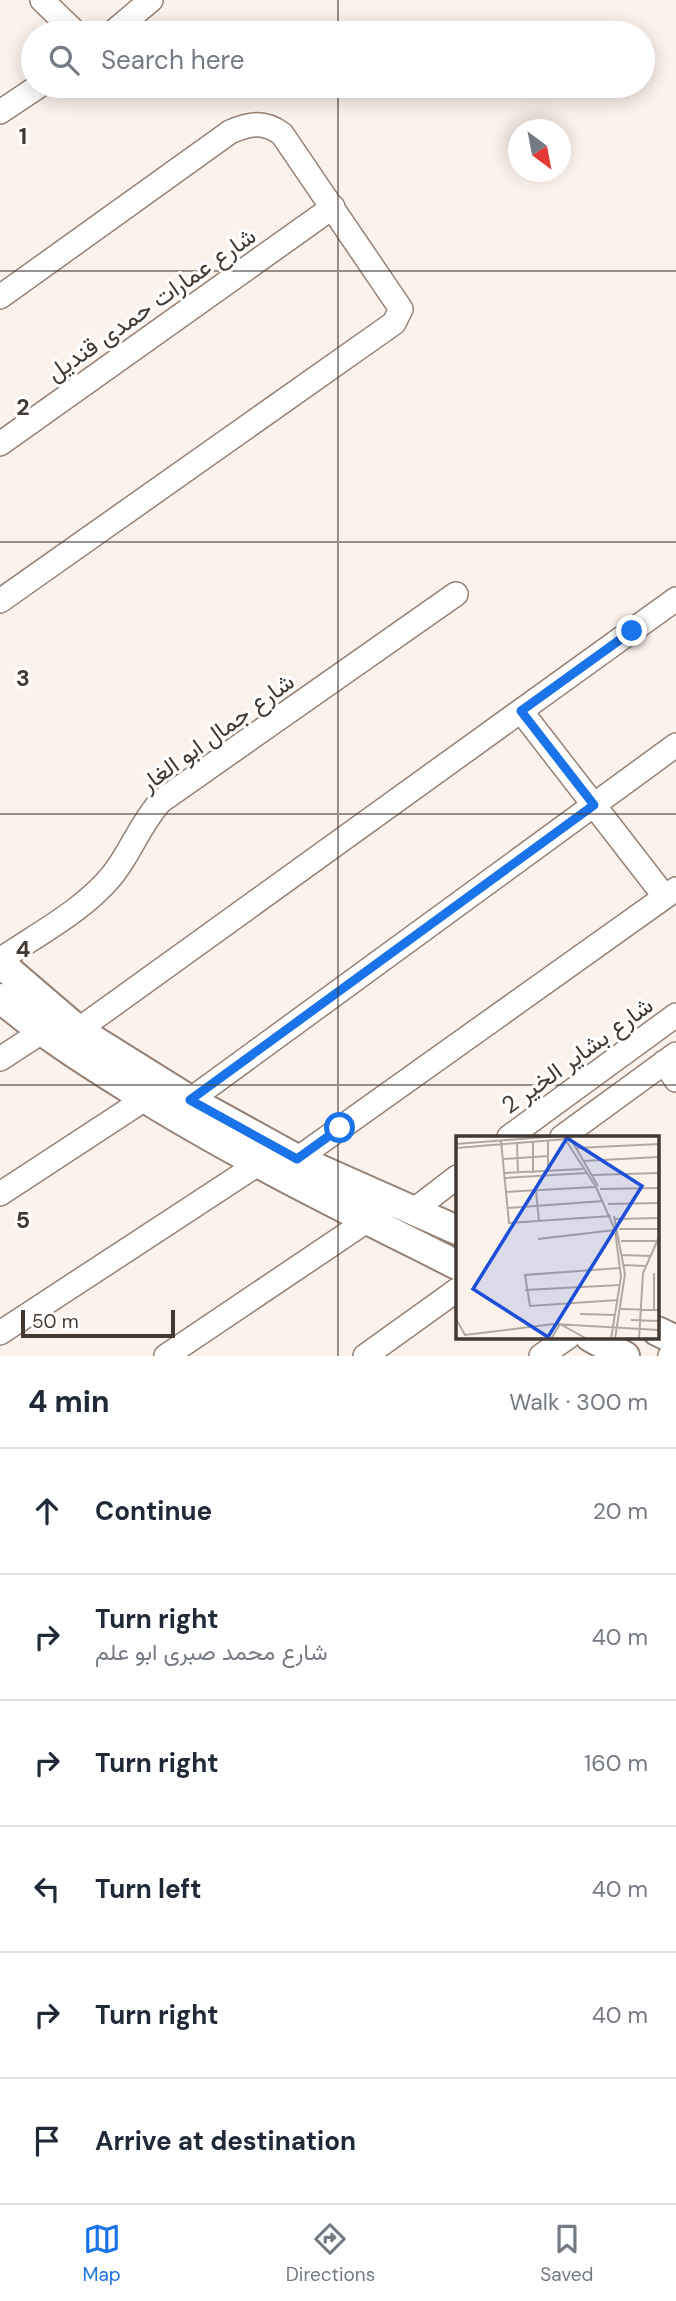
<!DOCTYPE html>
<meta charset="utf-8">
<style>
:root{--surface:#fff;--page:#f6f6f7;--text:#1f2937;--muted:#747a83;--line:#e0e1e3;--accent:#1a73e8}
body{margin:0;font-family:"DM Sans",Vazirmatn,sans-serif;background:var(--page);color:var(--text)}
.compass{position:absolute;left:508px;top:119px;width:63px;height:63px;border-radius:50%;background:var(--surface);box-shadow:0 4px 18px #0003;rotate:148deg}
.scale{position:absolute;left:21px;bottom:18px;width:154px;box-sizing:border-box;padding-left:7px;border:4px solid #423933;border-top:0;font-size:19px;line-height:24px;white-space:nowrap;color:#423933;-webkit-text-stroke:5px #fff;paint-order:stroke}
.stop{position:absolute;width:21px;height:21px;margin:-16px;border:5px solid #1a73e8;border-radius:50%;background:#fff}
.stop.end{background:#1a73e8;border-color:#fff;box-shadow:0 2px 7px #0008}
.list{margin:0;padding:0;list-style:none}
h2{display:flex;justify-content:space-between;align-items:center;height:91px;margin:0;padding:0 28px;font-size:30px}
h2 small{font-size:23px;font-weight:400;color:var(--muted)}
.list li{display:grid;grid-template-columns:46px 1fr auto;gap:21px;align-items:center;box-sizing:border-box;height:126px;padding:0 28px;border-top:2px solid var(--line)}
.list b{display:block;font-size:26px;white-space:nowrap}
.list p{margin:0;font-size:23px;white-space:nowrap;color:var(--muted)}
.list em{font-size:23px;font-style:normal;color:var(--muted)}
.icon{flex:none;width:38px;height:38px;fill:none;stroke:currentColor;stroke-width:2;stroke-linecap:round;stroke-linejoin:round}
.map{position:relative;flex:none;width:676px;height:1356px;overflow:hidden}
.search{position:absolute;background:var(--surface);box-shadow:0 4px 18px #0003;left:21px;right:21px;top:21px;height:77px;display:flex;align-items:center;gap:18px;box-sizing:border-box;padding:0 24px;border-radius:38px;color:var(--muted);font-size:26px}
.sheet{height:847px;background:var(--surface)}
nav{display:flex;justify-content:space-around;align-items:center;box-sizing:border-box;height:98px;border-top:2px solid var(--line);background:var(--surface);font-size:19px;color:var(--muted)}
nav a{display:grid;justify-items:center;gap:4px}
nav .on{color:var(--accent)}
.map>svg:first-child{display:block}
</style>
<div class="map">
<svg width="676" height="1356" viewBox="0 0 676 1356">
<rect width="100%" height="100%" fill="#fcf2ec"/>
<g fill="none" stroke-linecap="round" stroke-linejoin="round">
<!-- minor casing -->
<g stroke="#968173" stroke-width="26">
<path id="minor" d="M42,0l34,33
M112,33l39,-33
M0,112l39,-26
M0,297l230,-165c20,-9 35,-11 52,2l119,175 -7,14 -394,278
M0,444l333,-237
M521,711l144,186
M0,960c36,-25 81,-48 110,-82 20,-23 29,-53 51,-77l295,-207
M78,1030l598,-431
M0,1059l43,-28
M664,1062l12,18
M190,1100l486,-355
M509,1137l167,-122
M562,1137l114,-83
M297,1159l379,-270
M0,1194l145,-95
M414,1210l43,-33
M0,1333l258,-169
M166,1356l202,-136
M365,1356l92,-66
M541,1356l27,-19
M670,1356l6,-4"/>
</g>
<!-- tertiary casing -->
<g stroke="#968173" stroke-width="32">
<path id="tertiary" d="M0,963l78,67 112,70 107,59 160,71
M0,998c40,34 85,63 130,91 105,66 216,120 327,176
M657,1331l19,9
M590,1337l35,19"/>
</g>
<!-- minor -->
<use href="#minor" stroke="#fff" stroke-width="23"/>
<!-- tertiary -->
<use href="#tertiary" stroke="#fff" stroke-width="28"/>
</g>
<g fill="none" stroke-linecap="round" stroke-linejoin="round">
<!-- route -->
<path stroke="#1a73e8" stroke-width="9" d="M340,1128l-43,31 -107,-59 404,-295 -73,-94 111,-80"/>
</g>
<!-- grid -->
<path fill="none" stroke="#423933" stroke-width="2" stroke-opacity="0.55" d="M338,0v33M338,86v1270M0,271h676M0,542h676M0,814h676M0,1085h676"/>
<g text-anchor="middle" dominant-baseline="central" stroke-width="6" stroke-linejoin="round" paint-order="stroke">
<!-- street labels -->
<g font-size="24" fill="#423933" stroke="#fff">
<text transform="translate(151 304) rotate(-35)">شارع عمارات حمدى قنديل</text>
<text transform="translate(217 732) rotate(-36)">شارع جمال ابو الغار</text>
<text transform="translate(577 1055) rotate(-36)">شارع بشاير الخير 2</text>
</g>
</g>
<!-- overview -->
<g transform="translate(456 1136)">
<rect width="203" height="203" fill="#fcf2ec"/>
<path fill="none" stroke="#b2a8a2" stroke-width="2" d="M107,0l33,51 19,43 6,47 -10,62M113,0l29,50M45,5l8,82 102,-7M92,5v31M77,6v31M61,7l1,30M0,8l101,-8M0,12l111,-9M120,12l83,-4M47,23l45,-3M127,25l76,-4M48,37l79,-4M137,39l66,-2M48,42l82,-5M144,53l59,-1M80,55l3,30M49,56l90,-5M152,68l51,-1M51,72l96,-7M158,80l11,58 -10,65M159,83l44,-1M163,93h40M82,103l77,-9M165,105h36M166,119l29,1M168,129l22,1M198,137v37M69,154l95,-5M162,164l-88,6 -5,-31 95,-7M165,173l38,1M124,178l35,1M0,183l9,16 89,-11 105,6M175,184l28,1M95,203l9,-15 27,15M183,203l4,-66 16,-36"/>
<path fill="#1d4ed8" fill-opacity="0.15" stroke="#1d4ed8" stroke-width="3.5" d="M111,2l75,48 -94,151 -75,-48z"/>
<rect width="203" height="203" fill="none" stroke="#423933" stroke-width="3.5"/>
</g>
<g font-size="23" text-anchor="middle" font-weight="bold" fill="#423933" stroke="#fff" stroke-width="6" stroke-linejoin="round" paint-order="stroke">
<text x="23" y="144">1</text>
<text x="23" y="415">2</text>
<text x="23" y="686">3</text>
<text x="23" y="957">4</text>
<text x="23" y="1228">5</text>
</g>
</svg>
<svg class="compass" viewBox="-18 -18 36 36"><path d="M0-13l5 13h-10z" fill="#e53935"/><path d="M0 13l5-13h-10z" fill="#747a83"/></svg>
<div class="scale">50 m</div>
<div class="stop" style="left:340px;top:1128px"></div>
<div class="stop end" style="left:632px;top:631px"></div>
<div class="search"><svg class="icon" aria-label="search" viewBox="0 0 24 24"><circle cx="10" cy="10" r="6"/><path d="M15 15l6 6"/></svg>Search here</div>
</div>
<section class="sheet">
<h2>4 min<small>Walk · 300 m</small></h2>
<ul class="list">
<li><svg class="icon" aria-label="ahead" viewBox="0 0 24 24"><path d="M12 20V5M6 11l6-6 6 6"/></svg><div><b>Continue</b></div><em>20 m</em></li>
<li><svg class="icon" aria-label="right" viewBox="0 0 24 24"><path d="M7 20v-9h11M14 6l5 5-5 5"/></svg><div><b>Turn right</b><p>شارع محمد صبرى ابو علم</p></div><em>40 m</em></li>
<li><svg class="icon" aria-label="right" viewBox="0 0 24 24"><path d="M7 20v-9h11M14 6l5 5-5 5"/></svg><div><b>Turn right</b></div><em>160 m</em></li>
<li><svg class="icon" aria-label="left" viewBox="0 0 24 24"><path d="M17 20v-9H6M10 6l-5 5 5 5"/></svg><div><b>Turn left</b></div><em>40 m</em></li>
<li><svg class="icon" aria-label="right" viewBox="0 0 24 24"><path d="M7 20v-9h11M14 6l5 5-5 5"/></svg><div><b>Turn right</b></div><em>40 m</em></li>
<li><svg class="icon" aria-label="arrive" viewBox="0 0 24 24"><path d="M6 21V4h12l-3 4 3 4H6"/></svg><div><b>Arrive at destination</b></div></li>
</ul>
</section>
<nav>
<a class="on"><svg class="icon" aria-label="map" viewBox="0 0 24 24"><path d="M3 6l6-2 6 2 6-2v14l-6 2-6-2-6 2zM9 4v14M15 6v14"/></svg>Map</a>
<a><svg class="icon" aria-label="directions" viewBox="0 0 24 24"><path d="M12 3l9 9-9 9-9-9zM9 14v-3h6M13 9l2 2-2 2"/></svg>Directions</a>
<a><svg class="icon" aria-label="saved" viewBox="0 0 24 24"><path d="M7 4h10v16l-5-4-5 4z"/></svg>Saved</a>
</nav>
